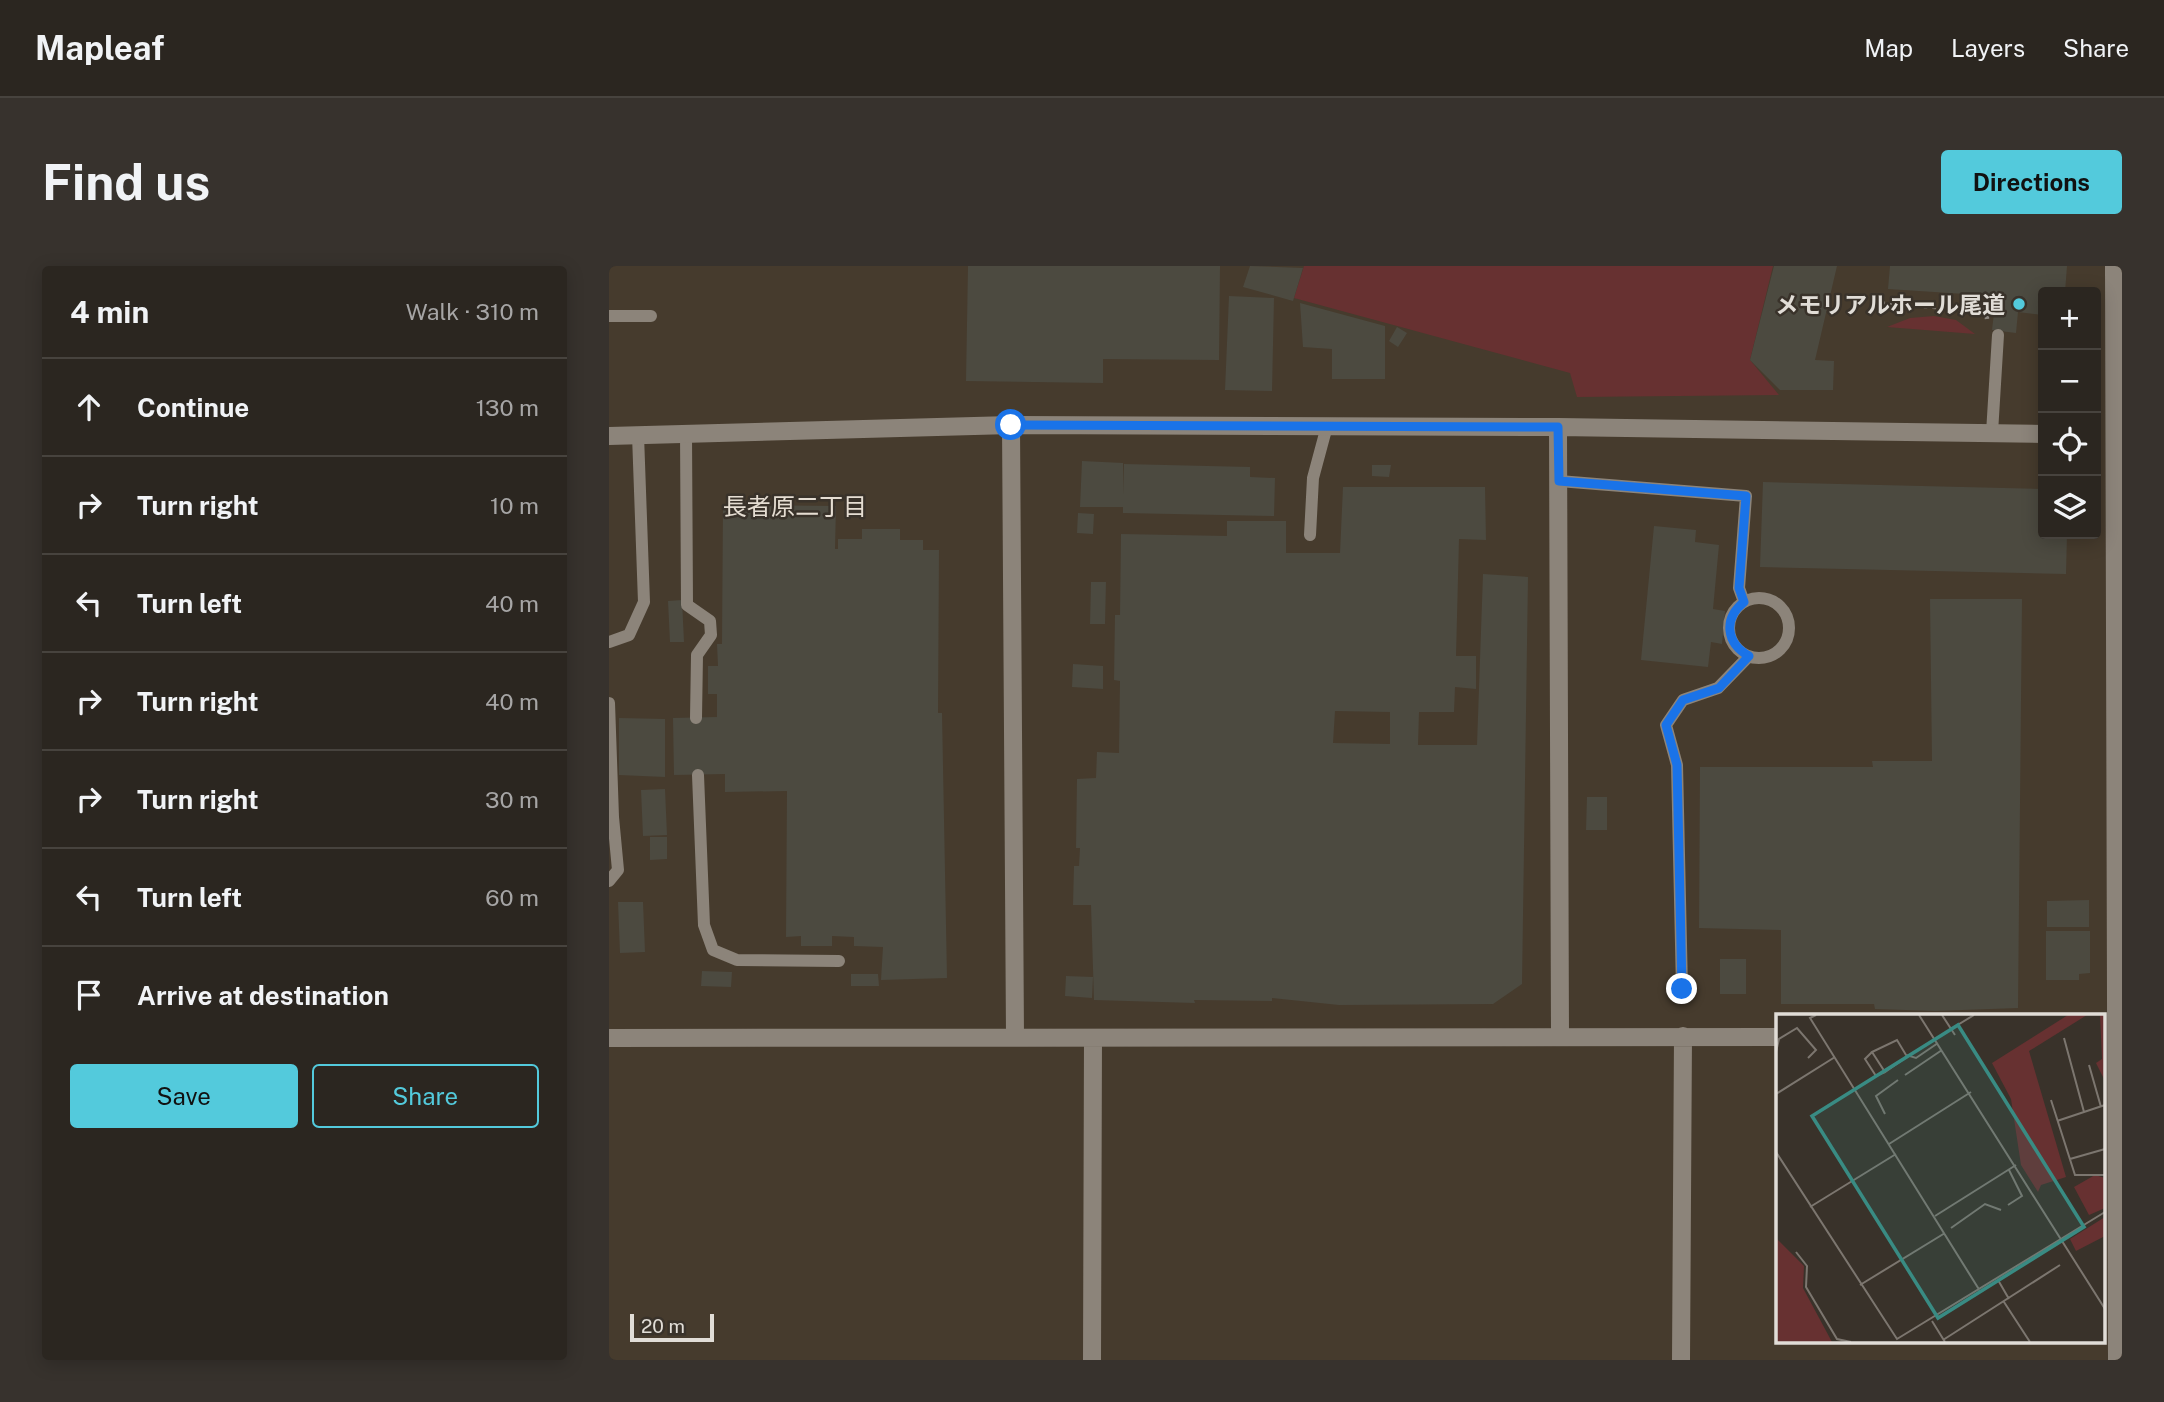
<!DOCTYPE html>
<meta charset="utf-8">
<style>
:root{--surface:#2b2620;--page:#37322d;--text:#f1f3f6;--muted:#a6a5a5;--line:#47433e;--accent:#53cadc}
body{margin:0;font-family:"Public Sans","Noto Sans JP",sans-serif;background:var(--page);color:var(--text)}
.controls{position:absolute;right:21px;top:21px;display:grid;overflow:hidden;border-radius:7px;box-shadow:0 4px 18px #0003}
.controls button{width:63px;height:63px;display:grid;place-items:center;padding:0;border:0;border-bottom:2px solid var(--line);background:var(--surface);color:var(--text);font:35px sans-serif}
.scale{position:absolute;left:21px;bottom:18px;width:84px;box-sizing:border-box;padding-left:7px;border:4px solid #e1ddd7;border-top:0;font-size:19px;line-height:24px;white-space:nowrap;color:#e1ddd7;-webkit-text-stroke:5px #39322a;paint-order:stroke}
.stop{position:absolute;width:21px;height:21px;margin:-16px;border:5px solid #1a73e8;border-radius:50%;background:#fff}
.stop.end{background:#1a73e8;border-color:#fff;box-shadow:0 2px 7px #0008}
.list{margin:0;padding:0;list-style:none}
h2{display:flex;justify-content:space-between;align-items:center;height:91px;margin:0;padding:0 28px;font-size:30px}
h2 small{font-size:23px;font-weight:400;color:var(--muted)}
.list li{display:grid;grid-template-columns:46px 1fr auto;gap:21px;align-items:center;box-sizing:border-box;height:98px;padding:0 28px;border-top:2px solid var(--line)}
.list b{display:block;font-size:26px;white-space:nowrap}
.list em{font-size:23px;font-style:normal;color:var(--muted)}
.actions{display:flex;gap:14px;padding:21px 28px}
.actions a{flex:1;padding:16px 0;border:2px solid var(--accent);border-radius:7px;text-align:center;font-size:24px;color:var(--accent)}
.actions .main{background:var(--accent);color:#111}
.icon{flex:none;width:38px;height:38px;fill:none;stroke:currentColor;stroke-width:2;stroke-linecap:round;stroke-linejoin:round}
.map{position:relative;flex:none;width:1513px;height:1094px;overflow:hidden;border-radius:7px}
header{display:flex;align-items:center;gap:42px;box-sizing:border-box;height:98px;padding:0 35px;background:var(--surface);border-bottom:2px solid var(--line)}
header strong{font-size:33px}
nav{display:flex;gap:38px;margin-inline-start:auto;font-size:24px}
.intro{display:flex;align-items:center;justify-content:space-between;box-sizing:border-box;height:168px;padding:0 42px}
h1{margin:0;font-size:49px}
.button{padding:18px 32px;border-radius:7px;background:var(--accent);color:#111;font-size:24px;font-weight:700}
main{display:flex;gap:42px;padding:0 42px}
aside{flex:1;background:var(--surface);border-radius:7px;box-shadow:0 4px 18px #0003}
.map>svg:first-child{display:block}
</style>
<header>
<strong>Mapleaf</strong>
<nav><a>Map</a><a>Layers</a><a>Share</a></nav>
</header>
<div class="intro"><h1>Find us</h1><a class="button">Directions</a></div>
<main>
<aside>
<h2>4 min<small>Walk · 310 m</small></h2>
<ul class="list">
<li><svg class="icon" aria-label="ahead" viewBox="0 0 24 24"><path d="M12 20V5M6 11l6-6 6 6"/></svg><div><b>Continue</b></div><em>130 m</em></li>
<li><svg class="icon" aria-label="right" viewBox="0 0 24 24"><path d="M7 20v-9h11M14 6l5 5-5 5"/></svg><div><b>Turn right</b></div><em>10 m</em></li>
<li><svg class="icon" aria-label="left" viewBox="0 0 24 24"><path d="M17 20v-9H6M10 6l-5 5 5 5"/></svg><div><b>Turn left</b></div><em>40 m</em></li>
<li><svg class="icon" aria-label="right" viewBox="0 0 24 24"><path d="M7 20v-9h11M14 6l5 5-5 5"/></svg><div><b>Turn right</b></div><em>40 m</em></li>
<li><svg class="icon" aria-label="right" viewBox="0 0 24 24"><path d="M7 20v-9h11M14 6l5 5-5 5"/></svg><div><b>Turn right</b></div><em>30 m</em></li>
<li><svg class="icon" aria-label="left" viewBox="0 0 24 24"><path d="M17 20v-9H6M10 6l-5 5 5 5"/></svg><div><b>Turn left</b></div><em>60 m</em></li>
<li><svg class="icon" aria-label="arrive" viewBox="0 0 24 24"><path d="M6 21V4h12l-3 4 3 4H6"/></svg><div><b>Arrive at destination</b></div></li>
</ul>
<div class="actions"><a class="main">Save</a><a>Share</a></div>
</aside>
<div class="map">
<svg width="1513" height="1094" viewBox="0 0 1513 1094">
<rect width="100%" height="100%" fill="#39322a"/>
<!-- built -->
<path fill="#463b2d" fill-rule="evenodd" d="M0,0h1513v1094h-1513zM1434,26h53v242h-53zM1168,749h326v326h-326z"/>
<!-- green -->
<path fill="#673131" d="M695,0h469l-23,94 29,35 -202,2 -7,-24 -276,-75z
M1325,50l22,4 19,14 -88,-7 23,-9z"/>
<!-- building -->
<path fill="#4c4a40" fill-rule="evenodd" d="M359,0h252l-1,94 -116,-1v24l-137,-2z
M641,0l53,2 -10,33 -50,-14z
M1165,0h63l-22,94 19,1 -1,29h-53l-30,-30z
M1281,0h177l-2,26h-22v23l-25,-3 -2,21 -24,-3 4,-34 -108,-7z
M620,30l45,2 -2,93 -47,-1z
M691,37l85,23v53h-53v-30l-29,-2z
M788,61l10,6 -9,14 -9,-6z
M473,195l41,2v32l1,-31 126,3v10l25,1 -1,38 -151,-3v-6h-43z
M763,199h19l-2,12 -17,-1z
M1154,216l280,7v45h24l-1,40 -306,-7z
M734,221h142l1,53 -27,-1 -3,117h20v33l-21,-2 -1,25h-35l-1,33h59l6,-171 45,3 -6,407 -29,20 -154,1 -67,-7v3l-78,-1 1,3 -101,-3 -3,-95h-18l1,-39h5l1,-18h-4l1,-69 19,-1 1,-26 22,1 1,-72 -6,-1 1,-65h5l1,-81 106,2v-15h59v32h54zM726,445l55,1v32l-57,-1z
M114,239l113,1 -1,43h3v-10h24v-10h38v11h23v10h16l-1,163h4l5,265 -66,2 2,-33 -29,-1v-9l-22,-1v10h-31v-10l-15,1 1,-146 -62,1v-18l-51,1 -1,-57 44,-1v-23h-9v-28h10l-1,-22h5z
M469,247l16,1 -1,20 -16,-1z
M1045,260l42,4 -1,12 24,3 -6,64 12,2 -3,33 -11,-2 -3,25 -67,-7z
M482,316h15l-1,42h-15z
M1321,333h92l-4,409 -83,3 -60,-2 -1,-5h-93v-74l-82,-2 1,-161h173l-1,-6h60z
M73,334l2,42h-14l-2,-41z
M464,398l30,2v23l-31,-2z
M10,452l46,1v58l-46,-2z
M56,523l2,46 -24,1 -2,-46z
M978,531h20v33h-21z
M41,571h17v22l-17,1z
M1480,634v27h-42v-26z
M9,636h25l2,50 -25,1z
M1437,665h44v42l-11,1v6h-33z
M1111,693h26v35h-26z
M93,705l30,1 -1,15 -30,-1z
M242,708h27l1,12h-28z
M457,710l27,1 -1,21 -27,-2z"/>
<g fill="none" stroke-linecap="round" stroke-linejoin="round">
<!-- path -->
<path stroke="#8c867f" stroke-width="4.5" stroke-dasharray="3.5 5" stroke-linecap="butt" d="M1264,37l113,7 1,9"/>
<!-- service -->
<path stroke="#8c847a" stroke-width="12" d="M0,50h42
M77,167l1,172 23,16 1,14 -14,20 -1,63
M1383,167l6,-98
M950,215l187,15 -7,92 5,14
M701,269l3,-57 14,-52
M1120 362a30 30 0 1 1 60 0a30 30 0 1 1-60 0Z
M0,376l20,-7 15,-33 -6,-167
M0,437l4,114h-4
M89,509l6,150 9,25 24,10 102,1
M0,615l9,-11 -5,-53
M1073,723l-5,-224 -11,-40 17,-25 35,-12 31,-32"/>
<!-- tertiary -->
<path stroke="#8c847a" stroke-width="18" d="M1505,0l3,1094
M402,159l4,612
M949,161l2,609
M0,170l402,-11 547,2 485,7
M0,772l1168,-1
M483,1094l1,-322
M1072,1094l2,-324"/>
</g>
<g fill="none" stroke-linecap="round" stroke-linejoin="round">
<!-- route -->
<path stroke="#1a73e8" stroke-width="9" d="M402,159l547,2 1,54 187,15 -7,92 5,14c-21,17 -18,41 5,54l-30,32 -36,12 -17,25 11,40 5,224"/>
</g>
<!-- markers -->
<circle fill="#53cadc" stroke="#39322a" stroke-width="2.5" cx="1410" cy="38" r="7"/>
<g text-anchor="middle" dominant-baseline="central" stroke-width="5" stroke-linejoin="round" paint-order="stroke">
<!-- poi labels -->
<g font-size="23" font-weight="bold" fill="#e1ddd7" stroke="#39322a" text-anchor="end">
<text x="1396" y="38">メモリアルホール尾道</text>
</g>
<!-- neighbourhood labels -->
<g font-size="24" fill="#e5ddd2" stroke="#39322a">
<text x="186" y="240">長者原二丁目</text>
</g>
</g>
<!-- overview -->
<g transform="translate(1167 748)">
<rect width="329" height="329" fill="#39322a"/>
<path d="M292,1h19l-58,36 37,126 -25,8 -3,7 -17,-27 -10,-66 -19,-36zM324,1h5v66l-9,-18 6,-4zM319,161l10,3v30l-16,7 -15,-28zM329,203v19l-29,15 -6,-12zM0,224l28,28 -1,22 29,54h-56z" fill="#673131"/>
<path fill="none" stroke="#7c766f" stroke-width="2" d="M40,1l-6,3 170,273M143,1l186,294M166,1l13,20M175,15l23,-14M288,24l20,74M0,38l3,-13 18,-11 19,22 -8,8M96,38l-7,7 11,17 9,-4M132,42l-23,16 -13,-20 25,-12 9,15 10,3 22,-15M313,51l12,42M129,61l37,-25M0,80l59,-37M275,86l24,75h30M109,100l-9,-18 22,-16M281,107l48,-16M113,130l82,-52M0,138l121,187 208,-127M294,145l35,-10M232,191l14,-9 -13,-26M34,193l86,-53M159,202l81,-51M175,214l34,-24 16,6M20,238l11,14 -1,21 31,52 14,3M222,266l11,19M84,271l85,-52M228,288l26,40M156,307l13,21M167,326l117,-75"/>
<path fill="#398b83" fill-opacity="0.15" stroke="#398b83" stroke-width="3.5" d="M182,11l126,202 -146,91 -126,-202z"/>
<rect width="329" height="329" fill="none" stroke="#e1ddd7" stroke-width="3.5"/>
</g>
</svg>
<div class="controls">
<button>+</button>
<button>−</button>
<button><svg class="icon" aria-label="locate" viewBox="0 0 24 24"><circle cx="12" cy="12" r="6"/><path d="M12 2v4M12 18v4M2 12h4M18 12h4"/></svg></button>
<button><svg class="icon" aria-label="layers" viewBox="0 0 24 24"><path d="M12 4l9 5-9 5-9-5zM3 14l9 5 9-5"/></svg></button>
</div>
<div class="scale">20 m</div>
<div class="stop" style="left:402px;top:159px"></div>
<div class="stop end" style="left:1073px;top:723px"></div>
</div>
</main>
